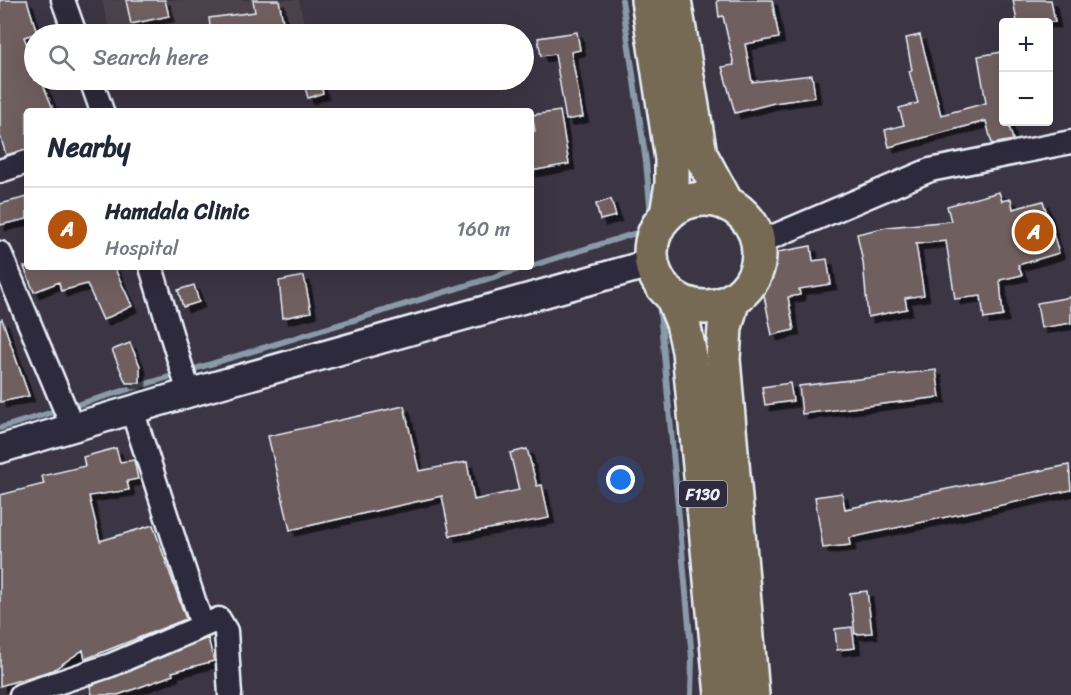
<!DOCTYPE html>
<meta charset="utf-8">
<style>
:root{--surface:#fff;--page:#f6f6f7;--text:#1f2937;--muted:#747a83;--line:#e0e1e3;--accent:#b45309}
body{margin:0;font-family:Sriracha,sans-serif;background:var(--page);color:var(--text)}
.controls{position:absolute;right:18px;top:18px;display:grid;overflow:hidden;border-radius:6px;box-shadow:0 6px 24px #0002}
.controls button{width:54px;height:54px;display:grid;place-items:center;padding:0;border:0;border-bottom:2px solid var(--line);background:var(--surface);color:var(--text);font:30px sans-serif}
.you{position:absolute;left:621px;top:480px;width:21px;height:21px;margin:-15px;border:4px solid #fff;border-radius:50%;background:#1a73e8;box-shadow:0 0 0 9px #1a73e833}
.badge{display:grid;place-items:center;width:39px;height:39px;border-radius:50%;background:var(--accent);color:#fff;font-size:20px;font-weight:700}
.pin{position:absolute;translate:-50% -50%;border:3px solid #fff;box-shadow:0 2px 6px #0006}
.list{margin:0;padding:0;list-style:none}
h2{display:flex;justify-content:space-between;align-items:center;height:78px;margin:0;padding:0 24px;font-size:26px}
h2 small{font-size:20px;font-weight:400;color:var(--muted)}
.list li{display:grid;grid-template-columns:39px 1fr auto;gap:18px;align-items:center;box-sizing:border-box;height:84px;padding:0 24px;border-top:2px solid var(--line)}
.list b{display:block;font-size:22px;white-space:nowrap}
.list p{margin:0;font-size:20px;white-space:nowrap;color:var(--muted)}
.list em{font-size:20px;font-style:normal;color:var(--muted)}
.icon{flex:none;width:33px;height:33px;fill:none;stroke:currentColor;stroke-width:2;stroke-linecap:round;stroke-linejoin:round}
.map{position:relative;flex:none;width:1071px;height:695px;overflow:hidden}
.search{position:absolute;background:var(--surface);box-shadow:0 6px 24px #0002;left:24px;top:24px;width:510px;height:66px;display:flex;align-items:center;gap:15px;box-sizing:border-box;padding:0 21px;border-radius:33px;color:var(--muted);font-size:22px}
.panel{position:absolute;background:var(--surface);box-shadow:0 6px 24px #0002;left:24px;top:108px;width:510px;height:162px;border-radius:6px}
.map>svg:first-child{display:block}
</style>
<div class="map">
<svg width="1071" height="695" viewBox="0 0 1071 695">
<defs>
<filter id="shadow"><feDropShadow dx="5.5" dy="5.5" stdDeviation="0" flood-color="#0009"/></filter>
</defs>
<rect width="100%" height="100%" fill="#3c3544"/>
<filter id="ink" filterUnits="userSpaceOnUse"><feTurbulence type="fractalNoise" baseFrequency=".0167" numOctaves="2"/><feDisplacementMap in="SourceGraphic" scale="12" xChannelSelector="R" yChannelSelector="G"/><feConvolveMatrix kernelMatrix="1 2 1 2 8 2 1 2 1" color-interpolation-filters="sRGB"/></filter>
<g filter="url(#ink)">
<!-- built -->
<path fill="#4c424c" d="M102,0h197l7,34h-196z"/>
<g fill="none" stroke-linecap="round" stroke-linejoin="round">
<!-- stream -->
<path stroke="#899aa9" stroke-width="6" d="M622,0l24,162 9,96
M531,266l121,-38
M656,268l36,390 -1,37
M188,371l338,-104
M0,428l179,-54"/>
</g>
<!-- building -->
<path fill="#705f5e" stroke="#e8f1f8" stroke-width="1.5" filter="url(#shadow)" d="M0,0h27l10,33 -13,4 10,27v16h7l13,31h-27v38l-21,6 -6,-20z
M126,0h39l4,16 -38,8z
M253,0h26l6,34h-74l-2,-16 46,-6z
M720,0h52l7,38 -34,6 7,38 60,-7 3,22 -41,6 -39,10 -13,-46 12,-2 -11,-49 -4,1 -2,-16z
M1013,0h38l4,22h-38z
M577,32l3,18 -9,2 12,65 -17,3 -11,-66 -14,2 -3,-18z
M920,35l21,80 45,-12 -8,-47 24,-4 2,70h4l5,18 -21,4 -6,-23 -97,26 -4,-17 19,-5 -5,-17 19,-5 -9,-32 3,-1 -6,-32z
M303,80h16l4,13 -15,5z
M560,111l9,53 -38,7v-39l4,-1 -3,-16z
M999,192l3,9 9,-2 2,10 30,-8 16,52 -41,12 4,10 -22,5 3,36 -19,3 -3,-23 -26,3 -9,-58 -30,3 8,51 -19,3 2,11 -39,8 -5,-55 -6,-28 30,-7 64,-6 -4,-15z
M27,197v22l-27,6v-21z
M611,199l5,17 -16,4 -4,-16z
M811,246l2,15 14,-2 4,25 -32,5 1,6 -12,2 6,33 -22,5 -16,-79z
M24,267h90l18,39 -29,14 -16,-36 -26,7 -2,-9 -25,10z
M304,276l7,36 -28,6 -4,-37z
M194,285l5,17 -16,5 -5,-17z
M1071,297v26l-30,5 -4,-25z
M2,319l27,77 -29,6v-82z
M130,343l10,23v17h-14l-14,-33z
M936,370l4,27 -138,17 -3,-28z
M790,383l3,18 -28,4 -3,-18z
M404,406l15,65 48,-9 7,38 45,-10 -9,-37 17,-4 10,37 5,-1 7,33 -99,18 -8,-40 -152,34 -22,-94z
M116,448l4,14 14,-2 4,19 -11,2 2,9 -40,6 11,45 53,-16 33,94 -101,40 -2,-9 -30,20 -53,16v-191l44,-11 -2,-8 43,-10 -2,-9z
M1069,465l2,25 -222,48 1,7 -27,3 -8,-51 27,-4 3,16z
M867,591l5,42 -17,1 -5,-41z
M852,627l3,21 -18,2 -2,-21z
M208,638l6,23 -42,11 1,3 -55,20h-26l-2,-9z"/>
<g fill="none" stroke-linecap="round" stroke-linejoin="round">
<!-- minor casing -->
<g stroke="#e8f1f8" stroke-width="27">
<path id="minor" d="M63,0l12,34
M91,80l11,31
M0,171l27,-9
M758,243l172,-73 141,-28
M0,253l73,175
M151,267l38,126
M132,410l70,215
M21,695l90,-30 108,-46 7,12 4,64"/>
</g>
<!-- tertiary casing -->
<g stroke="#e8f1f8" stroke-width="32">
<path id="tertiary" d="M0,449l189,-56 463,-130"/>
</g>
<!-- primary casing -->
<g stroke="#e8f1f8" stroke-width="38">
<path id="primary" d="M648,0l24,159v25l-5,31
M674,0l26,154 27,50
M651 253a54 54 0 1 1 108 0a54 54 0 1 1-108 0Z
M672,296l11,27 6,28 33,344
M733,299l-8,28 -2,32 29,336"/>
</g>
<!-- minor -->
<use href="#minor" stroke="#2f2a3d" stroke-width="22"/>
<!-- tertiary -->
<use href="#tertiary" stroke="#2f2a3d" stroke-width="27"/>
<!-- primary -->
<use href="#primary" stroke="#766a55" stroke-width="33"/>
</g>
</g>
<g text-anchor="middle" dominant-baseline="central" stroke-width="4.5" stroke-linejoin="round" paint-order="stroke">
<!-- shield labels -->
<rect fill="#2f2a3d" stroke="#b0b5c0" stroke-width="1.5" x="679" y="481" width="48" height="26" rx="4.5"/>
<g font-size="16" font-weight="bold" fill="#e8f1f8">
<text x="703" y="494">F130</text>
</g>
</g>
</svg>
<div class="controls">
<button>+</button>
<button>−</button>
</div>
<div class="you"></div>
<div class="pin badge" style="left:1034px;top:232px">A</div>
<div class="search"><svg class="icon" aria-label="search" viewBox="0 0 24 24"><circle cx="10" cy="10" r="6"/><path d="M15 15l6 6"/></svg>Search here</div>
<section class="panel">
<h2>Nearby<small></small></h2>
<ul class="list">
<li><span class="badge">A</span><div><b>Hamdala Clinic</b><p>Hospital</p></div><em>160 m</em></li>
</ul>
</section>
</div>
